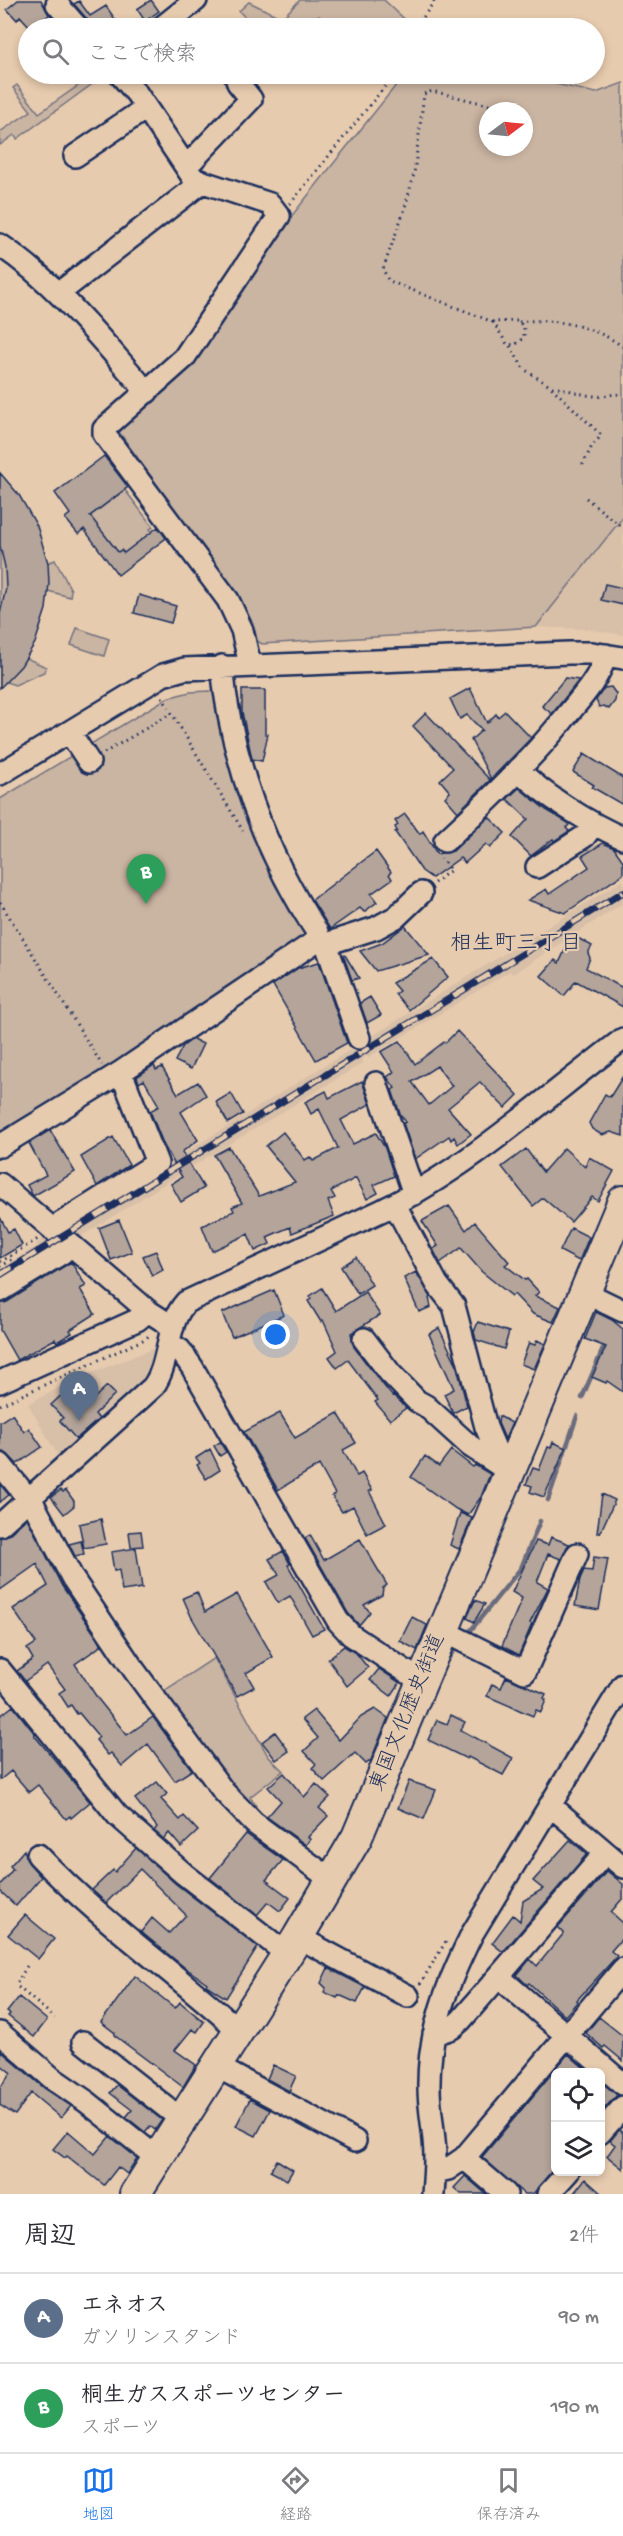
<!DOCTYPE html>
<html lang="ja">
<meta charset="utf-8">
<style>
:root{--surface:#fff;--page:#f2f2f3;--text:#2b2b33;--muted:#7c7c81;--line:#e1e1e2;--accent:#1a73e8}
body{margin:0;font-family:"Gochi Hand","Klee One",sans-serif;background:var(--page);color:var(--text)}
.controls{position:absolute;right:18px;bottom:18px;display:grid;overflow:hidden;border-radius:9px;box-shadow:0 3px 9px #0003}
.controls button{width:54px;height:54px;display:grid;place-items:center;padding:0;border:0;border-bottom:2px solid var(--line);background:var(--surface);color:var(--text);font:30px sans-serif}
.compass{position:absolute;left:479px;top:102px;width:54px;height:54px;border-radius:50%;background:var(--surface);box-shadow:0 3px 9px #0003;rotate:74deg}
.you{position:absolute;left:276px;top:1335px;width:21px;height:21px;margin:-15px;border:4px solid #fff;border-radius:50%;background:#1a73e8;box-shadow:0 0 0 9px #1a73e833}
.badge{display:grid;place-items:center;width:39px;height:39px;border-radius:50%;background:var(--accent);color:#fff;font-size:20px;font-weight:700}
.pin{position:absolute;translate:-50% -50px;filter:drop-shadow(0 2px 3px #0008)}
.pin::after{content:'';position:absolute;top:32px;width:21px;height:18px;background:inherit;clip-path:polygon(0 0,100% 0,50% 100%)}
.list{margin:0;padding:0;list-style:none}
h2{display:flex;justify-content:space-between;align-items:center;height:78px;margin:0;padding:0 24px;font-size:26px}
h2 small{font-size:20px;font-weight:400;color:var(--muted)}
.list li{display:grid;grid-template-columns:39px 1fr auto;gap:18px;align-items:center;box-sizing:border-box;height:90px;padding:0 24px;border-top:2px solid var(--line)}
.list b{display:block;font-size:22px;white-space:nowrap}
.list p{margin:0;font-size:20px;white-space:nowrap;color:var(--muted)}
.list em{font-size:20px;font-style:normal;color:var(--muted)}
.icon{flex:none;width:33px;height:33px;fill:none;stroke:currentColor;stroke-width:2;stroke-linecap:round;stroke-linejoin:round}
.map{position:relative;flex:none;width:623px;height:2194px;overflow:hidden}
.search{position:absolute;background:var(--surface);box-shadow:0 3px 9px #0003;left:18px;right:18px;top:18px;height:66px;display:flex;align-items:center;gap:15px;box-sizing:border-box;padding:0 21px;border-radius:33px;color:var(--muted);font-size:22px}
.sheet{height:258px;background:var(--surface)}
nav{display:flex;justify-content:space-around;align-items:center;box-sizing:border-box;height:84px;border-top:2px solid var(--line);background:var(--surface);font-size:16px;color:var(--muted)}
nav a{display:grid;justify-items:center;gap:3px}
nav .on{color:var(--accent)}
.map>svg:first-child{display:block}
</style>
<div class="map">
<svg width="623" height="2194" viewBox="0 0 623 2194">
<rect width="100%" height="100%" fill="#e7cbae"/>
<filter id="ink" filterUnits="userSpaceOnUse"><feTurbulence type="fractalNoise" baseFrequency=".0167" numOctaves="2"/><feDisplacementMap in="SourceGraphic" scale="12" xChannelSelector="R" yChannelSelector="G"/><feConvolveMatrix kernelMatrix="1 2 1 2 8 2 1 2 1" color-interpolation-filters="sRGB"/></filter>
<g filter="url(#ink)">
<!-- built -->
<path fill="#d8bfa8" d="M623,517v118l-37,-6 -50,-2z
M623,880v23l-110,71 -3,-3 -141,86 -2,-2 -4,4v4l-170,103 -113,71 -13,-11z
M45,1238l13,12 -58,36 1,-17 36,-23 -1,-2z
M160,1346l-14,36 -86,77 -32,-55 44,-23z"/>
<!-- green -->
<path fill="#cab4a2" stroke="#727280" stroke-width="1.5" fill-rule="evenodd" d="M300,0h84l30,28h-78l-17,-12 -8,1 -4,11h-52l-16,-17 10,-9 33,16z
M95,74h11l-89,65 -3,-4 -14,10v-13l31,-21 -18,-23 4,-3 22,28z
M405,74h106l85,19 27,-10v434l-87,110 -274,17 -8,-5 -19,-46 -116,-161zM488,111h36v36h-36z
M0,473c24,28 39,54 47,90l8,-3 16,30 -1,7 -22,-6 -8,38 -14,29 20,9 -2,5 -29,13 -9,-3 -6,5z
M125,490l28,37 -3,2 2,3 -28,21 -3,-3 -3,2 -28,-36z
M77,628l32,11 -5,17 -33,-11z
M209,691l8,2 13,74 43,106 37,68 -301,190 -2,-3 -7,4v-333l167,-101 23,-6z
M214,1658l54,98 15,15 -33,26 6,9 -8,8 -90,-119z"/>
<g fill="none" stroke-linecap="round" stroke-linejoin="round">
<!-- stream -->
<path stroke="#6b6c7e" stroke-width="4.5" d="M582,1398l24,-56
M548,1500l29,-84
M467,1635l54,-67 19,-47
M443,1666l14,-20"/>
</g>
<!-- building -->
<path fill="#b4a49a" stroke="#1b2f5e" stroke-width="1.5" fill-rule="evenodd" d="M18,0h23l8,15 -18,13 -11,-12 -3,4 -10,-11z
M151,0l8,11 -14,10 -8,-12z
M79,1l11,15 16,-10 15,22h-31l-2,-8 -14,-16z
M104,456l24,31 -38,29 28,36 3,-2 3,3 34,-26 8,11 -48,37 -34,-46 -6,5 -13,-16 5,-4 -15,-21z
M0,473l19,22 18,31 11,37 1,20 -3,26 -11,34 -14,23 -21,22v-74l6,-26 -1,-21 -5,-21z
M605,584l18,4v17l-22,-5z
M139,595l37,11 -5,17 -37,-10z
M565,678l14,2 -27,34 -10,-8z
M611,687l5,7 -1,7 -6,8 -5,-3 -5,1 -3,-7 8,-12z
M470,688l17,35 9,-9 2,3 7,-6 26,27 -40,41 -20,-39 11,-10 -15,-15 -7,4 -10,-20z
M242,690h23v44h3l-6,27 -10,-2 -10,-47z
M426,713l64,67 -32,32 -13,-15 5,-5 -10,-12 13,-12 -40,-42z
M584,754l39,24v27l-31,-18 2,-2 -21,-13z
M519,788l27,22 24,14 -4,4 3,3 -15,10 -1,-2 -22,17 -19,-19 16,-18 -21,-20z
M405,814l15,20 3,-3 14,23 16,-3 36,-34 16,16 -15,15 -4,-4 -21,19 -5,-5 -28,20 -10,-7 -27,-39 2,-1 -2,-4 3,-2 -3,-4z
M603,843l11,5 9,13v13l-58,39 -37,-13 18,-11 3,5 40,-27 -7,-11z
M376,851l15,21 -2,2 3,5 -21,15 6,8 -13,10 -4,-4 -30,21 -18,-29z
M405,926l24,29 -53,16 -16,-20 22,-8z
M576,937l16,9 -4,7 2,5 -4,10 37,20v19l-47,-26 -12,15 -23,-20 14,-16 4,3 9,-19h3z
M343,955h2l14,23 -7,2z
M433,959l15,18 -39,33 -14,-16 4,-3 -7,-8z
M319,962l28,81 -31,17 -43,-75 25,-17z
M370,997l11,18 -14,8 -7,-20z
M457,1031l61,64 -13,13 -25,-26 -32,26 23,26 -13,10 -4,-7 -3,3 -2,-4 -34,23 -12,-36 3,-1 -6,-8 -8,-24 3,-2 -8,-11 7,-5 -13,-20 19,-11 15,23 29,-22 1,1zM437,1066l15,20 -23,19 -17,-23z
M193,1039l10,5 -12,25 -16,-8 8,-15z
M154,1065l2,5 6,-3 16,27 20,-12 8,13 -25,17 17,28 -16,12 22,36 -23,14 -10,-18 11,-7 -18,-31 -14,-35 9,-5 -15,-26 -5,3 -2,-6z
M623,1076v60l-12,-4 -9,3 -10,-6 -3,-6 16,-29 5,3z
M362,1081l8,23 -29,16 12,24 23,-11 9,15 9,28 -20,9 4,8 -11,6 -11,-21 -25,13 4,7 -7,3 6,15 -42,17 -2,-6 -23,10 3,7 -15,7 -7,-17 -36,17 -10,-25 32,-15 -2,-4 10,-4 -28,-48 15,-8 30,49 36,-14 -29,-36 17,-14 22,28 5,-3 3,4 25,-13 -19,-39 -8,5 -6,-12 21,-11 3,7z
M231,1093l12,21 -15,9 -12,-21z
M50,1130l25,42 -42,24 -6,-11 19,-10 -17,-32z
M113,1137l16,28 -32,21 -16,-29z
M564,1148l21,19 4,-10 25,14 -16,30 -6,-4 -21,25 -28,-24 -10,8 -31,-39 24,-18 17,23z
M449,1206l17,24 9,-8 34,40 -4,3 20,15 2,-1 12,13 -4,4 25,11 -7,15 -20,-8 -19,-20 -2,2 -30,-24 -21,-24 -21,15 -7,-14 5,-3 -16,-25z
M0,1217l8,15 6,-3 8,16 -22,13z
M119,1220l13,32 -21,8 -12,-32z
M571,1228l18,9 -10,24 -19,-10z
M156,1251l7,19 -11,6 -9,-20z
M356,1257l16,28 -14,9 -17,-27z
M71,1262l15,24 -6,3 15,25 -25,16 2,3 -15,9 -2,-3 -38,21 -17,-30v-26l7,-2z
M416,1272l15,25 -2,1 2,9 -12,5 -15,-34z
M322,1288l14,23 29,-19 15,23 -29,18 3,14 22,29 16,20 1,-1 13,13 -16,12 -15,-18 3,-2 -30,-40 -11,8 -8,-11 8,-6 -14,-31 -2,2 -13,-21 3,-2 -1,-3z
M274,1290l10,25 -52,22 -10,-24z
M596,1312l16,8 11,9v63l-16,-11 -1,2 -14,-6 14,-30 -21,-8z
M478,1322l31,10 -5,17 -28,-9 -2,-8z
M439,1328l17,35 11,43 -14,7 -9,-19 10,-5 -25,-55z
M537,1340l8,4 -11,25 -13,-5 8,-21 6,2z
M72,1385l17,18 18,-17 8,8 -20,20 4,5 -23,20 -16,-18 3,-3 -12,-13z
M280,1413l15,25 43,-25 18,30 -13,7 14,26 5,-3 10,17 -3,1 17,33 -19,10 -14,-28 -11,6 -10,-16 3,-2 -16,-29 -41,25 -34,-58z
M12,1414l12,18 5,-4 13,19 -25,17 -8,-8 -9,-4v-30z
M499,1416l13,7 -7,16 -7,-16z
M220,1442l6,10 -6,4 -6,-10z
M553,1442l13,6 -22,49 -14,-5 2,-6 -6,-2 7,-16 6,2 9,-23 3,1z
M210,1449l10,21 -14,9 -9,-14 3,-2 -4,-5z
M451,1450l22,17 2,-2 15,9 -9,23 -13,18 -12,-6 -45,-32 14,-21 14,10z
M0,1484l9,11 -9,7z
M61,1490l2,2 3,-2 8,11v5l-10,8 -13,-17z
M602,1494l13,6 -15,33h-3z
M460,1513l12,5 -13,31 -9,-4z
M27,1518l35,68 40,59 -27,19 23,35 29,36 26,-18 39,53 -17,11 -27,-37 -26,22 -11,-13 -3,2 -12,-15 3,-3 -20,-24 -2,1 -6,-9 -3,2 -9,-14 6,-4 -18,-24 -22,16 -8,-10 16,-12 -6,-10 9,-6 -23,-34 35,-23 -11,-22 -37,26v-52l9,-4z
M101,1519l5,25 -22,4 -5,-24z
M141,1531l2,15 -12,1 -2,-15z
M310,1535l14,25 36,-21 27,46 -4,3 -1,7 -18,10 6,7 -11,13 -11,-12 -43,-75z
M551,1537l18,7 -8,15 -13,-5 -11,28 11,6 -18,35 2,1 -13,31 -17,-9 20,-48 -10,-6 24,-51 12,4z
M81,1541l3,13 -9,2 -6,-12z
M136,1548l6,40 -20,3 -3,-21 -5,1 -3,-19z
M283,1551l7,13 -2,1 36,64 -12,6 -22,-39 -12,7 -12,-21 13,-7 -10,-16z
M594,1557l14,2 -9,51 -24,-4 5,-27 4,-9 8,1z
M197,1592l8,20 32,-18 36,63 -27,16 8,14 -17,9 -46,-80 -8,-18z
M475,1600l10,4 -11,18 -7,-4z
M412,1617l15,8 -10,25 -17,-9z
M344,1646l13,8 11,14 -21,18 -19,-27z
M379,1669l21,14 -9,13 -21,-16z
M506,1677l40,17 -2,4 2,2 -5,12 -5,-2 -3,6 -46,-20 5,-12 9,4z
M13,1706l22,28 -1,1 56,67 -19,16 -1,-2 -4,3 -28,-34 -9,7 -18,-21 -11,9v-64z
M375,1709l13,9 -17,42 -5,4 -11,-11 -31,28 -12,-13 4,-4 -12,-13 14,-13 -16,-19 12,-9 25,30 22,-23z
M451,1715l14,7 -4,8 52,28 -10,17 -35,-18 -1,2 -39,-19 9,-20 10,4z
M275,1732l14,19 -13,9 -14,-18z
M284,1773l20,24 12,-13 14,13 -11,11 9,8 -20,21 2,2 -4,6 -39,-28 14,-16 -13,-14z
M409,1781l27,9 -12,29 -26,-11z
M157,1782l10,12 -6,5 19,21 4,-4 14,15 -17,16 -12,-14 -5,6 -10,-8 3,-4 -22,-28z
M246,1834l37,26 -17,20 24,18 -10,13 -12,-9 -11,13 -47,-37z
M570,1840l17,14 -84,98 -11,-9 21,-28 7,6 3,-20 20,-12 -10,-8z
M136,1848l40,36 82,63 -32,51 -20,-13 1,-2 -23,-16 -43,-35 11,-14 17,15 17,-18 -46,-46 -34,34 -14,-13 21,-20 2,2z
M24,1850l5,13 12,14 -25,29 -16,-15v-6l13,-16 -3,-3z
M607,1871l16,13v14l-12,14 12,11v14l-12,14 6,5 -40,44 1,1 -13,15 -36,-33 -2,2 -10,-10 13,-16 7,7 27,-33 -6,-6z
M25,1915l29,24 -16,20 -30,-24z
M328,1968l37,19 -8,16 -18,-8 -2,3 -13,-6 2,-4 -5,-5z
M135,1976l40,32 5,-6 24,20 -7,10 -5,-3 -17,21 21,15 -13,22 -69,-52 1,-2 -14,-11z
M19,1997l28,23 -13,17 -26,-21 2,-2 -3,-2z
M599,2017l24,19v25l-18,-15 -2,2 -17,-15z
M1,2051l43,37 27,18 -10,12 -30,-25 -16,22 -15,-10v-17l11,-15 -11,-9z
M568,2054l22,19h-35v94l-22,27h-9l-42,-37z
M273,2065l23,11 -7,15 -22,-12z
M600,2081l17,14 -17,18z
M117,2085l45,35 -7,10 -5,-4 -5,6 -19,-15 6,-7 -22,-17z
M250,2099l20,11 -14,26 -20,-10z
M619,2130l4,3v36l-16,-13 8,-11 -5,-4z
M68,2131l27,23 15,-18 27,22 -10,16 -9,-7 -14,18 -37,-29 -2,2 -12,-9z
M277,2160l16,10 -6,10 -17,-9z
M465,2176l21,18h-25l-7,-6z
M585,2179l17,15h-29z"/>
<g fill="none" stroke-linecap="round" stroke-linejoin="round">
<!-- minor casing -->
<g stroke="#1b2f5e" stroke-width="26">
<path id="minor" d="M57,4l21,24
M161,28l35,-28
M120,74l17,20 57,85 76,25 9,12 -95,142 -80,71v5l124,166 14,30 8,35
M75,156l71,-48
M186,167l65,-68 -13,-16 -3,-9
M0,245c58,39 101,95 147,147
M59,293l142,-110
M222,666c9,94 43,187 95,266l2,7 7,5 33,94
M70,733l19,29
M520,771c23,24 72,54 103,67
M0,774l163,-99 21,-6 385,-16h23l31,5
M445,841c42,-39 82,-77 118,-121 17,-21 35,-39 43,-65
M537,867l48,-31 9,-12
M326,944l50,-16 20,-11 25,-24
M376,1083l38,111
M0,1146l121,-74 198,-133
M0,1184l148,127 25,16
M395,1205l42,79 17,22 32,121 17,40
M52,1229l105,-66 -36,-91
M0,1291l62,-38 9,-8
M586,1293l37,18
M364,1339l26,34 27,28 9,5 44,40 32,21
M170,1344l10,6 12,17 146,254 13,14 71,47
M0,1382l137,-62 11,-9
M0,1464l35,43 38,72 61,91 90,122 30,31 79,58
M0,1525l153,-138c18,-25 12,-62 33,-85l197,-92c88,-44 162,-112 240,-171
M443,1631l82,41 52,-118
M0,1670l117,145 67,59 103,80
M551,1806l72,61
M38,1855c61,65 134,115 200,175
M298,1937l110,59
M500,1978l123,106
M0,2033l52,45 35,24 70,56
M434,2034l18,-6 9,-8 144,-167
M83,2042l98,77
M216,2066l139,75
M600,2133l23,-26
M464,2158l42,36
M435,2172l13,-3 16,-11 159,-189
M433,2194c1,-12 2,-25 2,-37 0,-23 -6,-46 -6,-69 -1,-56 18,-104 43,-154l151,-249
M548,2194l20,-22"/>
</g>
<!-- highway casing -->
<g stroke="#1b2f5e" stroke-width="34">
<path id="highway" d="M135,2194l163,-257 59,-100 266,-636"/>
</g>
<!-- path -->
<path stroke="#1b2f5e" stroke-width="3" stroke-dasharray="1.5 4.5" stroke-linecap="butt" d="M421,28l-1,-6 15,-22
M290,204l105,-130
M493,322l14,22 8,1 9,-7v-11l-6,-6 -25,1 -99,-39 -6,-3 -5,-11 21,-58 10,-37 10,-80 8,-3 82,20
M519,322c33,-5 77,4 104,25
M510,346l14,23 27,18 49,47v3l-8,9 -11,22
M552,387c15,1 28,8 42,9 11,2 18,-4 29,-1
M586,498l37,30
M162,697l81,134
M104,753l68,-40
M434,883l17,-13 -10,-11
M0,902l102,163
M0,1262l38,-23
M0,1267l13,-8 -2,-3
M0,1405l145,-66 6,-5
M27,1966l-10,17 1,4 37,31
M420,1984l28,-46"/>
<!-- minor -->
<use href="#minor" stroke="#e7cbae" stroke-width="21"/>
<!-- highway -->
<use href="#highway" stroke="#e7cbae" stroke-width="30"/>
<!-- rail casing -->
<g stroke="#1b2f5e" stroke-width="7">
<path id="rail" d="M0,1275l623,-383"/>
</g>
<!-- rail -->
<use href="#rail" stroke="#e7cbae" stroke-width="4.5" stroke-dasharray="14" stroke-linecap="butt"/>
</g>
</g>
<g text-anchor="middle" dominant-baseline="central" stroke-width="4.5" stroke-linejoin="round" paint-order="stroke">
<!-- street labels -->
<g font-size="21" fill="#1b2f5e" stroke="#e7cbae">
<text transform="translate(409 1713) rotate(-68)">東国文化歴史街道</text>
</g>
<!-- neighbourhood labels -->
<g font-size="22" fill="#1b2f5e" stroke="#e7cbae">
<text x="516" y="945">相生町三丁目</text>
</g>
</g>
</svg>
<div class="controls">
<button><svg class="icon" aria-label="locate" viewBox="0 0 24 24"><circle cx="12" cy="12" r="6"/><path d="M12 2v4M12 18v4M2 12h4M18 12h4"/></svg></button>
<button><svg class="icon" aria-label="layers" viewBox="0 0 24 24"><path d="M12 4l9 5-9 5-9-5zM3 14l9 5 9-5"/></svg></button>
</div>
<svg class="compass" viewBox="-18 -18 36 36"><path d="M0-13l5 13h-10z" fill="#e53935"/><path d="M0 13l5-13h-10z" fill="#7c7c81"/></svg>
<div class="you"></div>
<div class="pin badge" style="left:79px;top:1421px;background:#5c6f8a">A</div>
<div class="pin badge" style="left:146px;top:904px;background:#2e9e5b">B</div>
<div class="search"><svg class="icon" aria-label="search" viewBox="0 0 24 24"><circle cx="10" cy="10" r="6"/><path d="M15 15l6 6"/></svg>ここで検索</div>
</div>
<section class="sheet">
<h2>周辺<small>2件</small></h2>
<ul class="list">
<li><span class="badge" style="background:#5c6f8a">A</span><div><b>エネオス</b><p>ガソリンスタンド</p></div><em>90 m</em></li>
<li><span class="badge" style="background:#2e9e5b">B</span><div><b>桐生ガススポーツセンター</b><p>スポーツ</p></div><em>190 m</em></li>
</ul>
</section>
<nav>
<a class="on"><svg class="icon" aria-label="map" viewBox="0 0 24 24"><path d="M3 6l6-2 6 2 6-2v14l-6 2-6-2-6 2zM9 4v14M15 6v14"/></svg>地図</a>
<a><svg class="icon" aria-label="directions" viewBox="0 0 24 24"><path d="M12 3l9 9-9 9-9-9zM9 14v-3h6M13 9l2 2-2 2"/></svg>経路</a>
<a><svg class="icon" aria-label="saved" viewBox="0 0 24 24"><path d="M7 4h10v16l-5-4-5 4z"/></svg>保存済み</a>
</nav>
